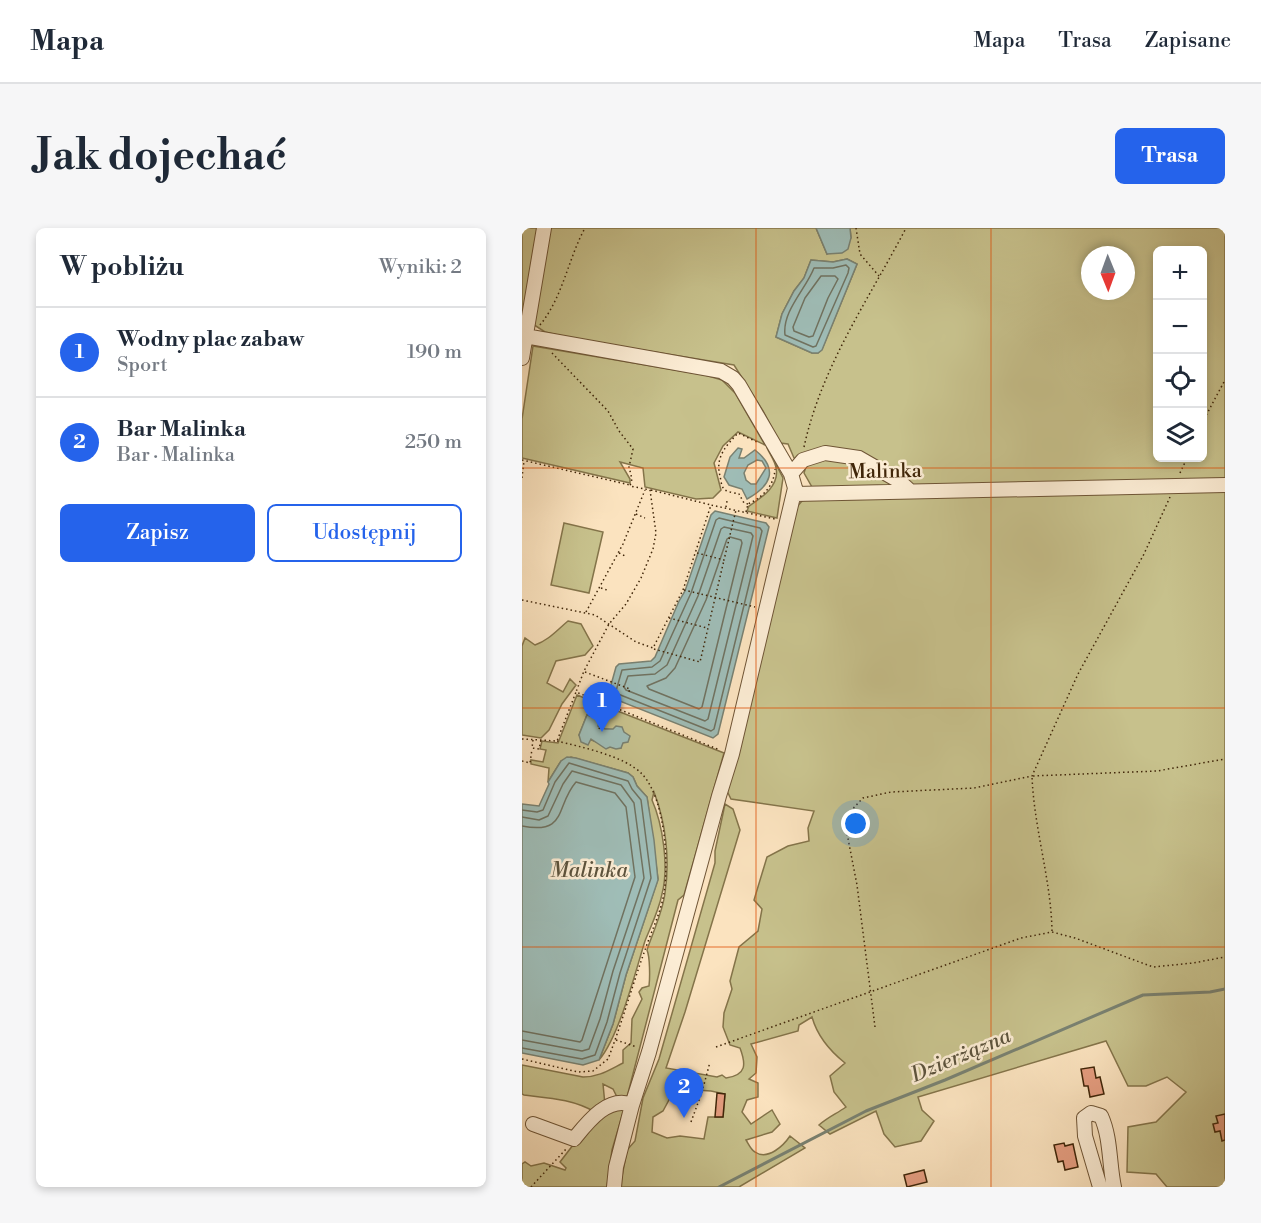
<!DOCTYPE html>
<html lang="pl">
<meta charset="utf-8">
<style>
:root{--surface:#fff;--page:#f6f6f7;--text:#1f2937;--muted:#747a83;--line:#e0e1e3;--accent:#2563eb}
body{margin:0;font-family:"Libre Bodoni",serif;background:var(--page);color:var(--text)}
.controls{position:absolute;right:18px;top:18px;display:grid;overflow:hidden;border-radius:9px;box-shadow:0 3px 9px #0003}
.controls button{width:54px;height:54px;display:grid;place-items:center;padding:0;border:0;border-bottom:2px solid var(--line);background:var(--surface);color:var(--text);font:30px sans-serif}
.compass{position:absolute;left:559px;top:18px;width:54px;height:54px;border-radius:50%;background:var(--surface);box-shadow:0 3px 9px #0003;rotate:179deg}
.you{position:absolute;left:334px;top:596px;width:21px;height:21px;margin:-15px;border:4px solid #fff;border-radius:50%;background:#1a73e8;box-shadow:0 0 0 9px #1a73e833}
.badge{display:grid;place-items:center;width:39px;height:39px;border-radius:50%;background:var(--accent);color:#fff;font-size:20px;font-weight:700}
.pin{position:absolute;translate:-50% -50px;filter:drop-shadow(0 2px 3px #0008)}
.pin::after{content:'';position:absolute;top:32px;width:21px;height:18px;background:inherit;clip-path:polygon(0 0,100% 0,50% 100%)}
.list{margin:0;padding:0;list-style:none}
h2{display:flex;justify-content:space-between;align-items:center;height:78px;margin:0;padding:0 24px;font-size:26px}
h2 small{font-size:20px;font-weight:400;color:var(--muted)}
.list li{display:grid;grid-template-columns:39px 1fr auto;gap:18px;align-items:center;box-sizing:border-box;height:90px;padding:0 24px;border-top:2px solid var(--line)}
.list b{display:block;font-size:22px;white-space:nowrap}
.list p{margin:0;font-size:20px;white-space:nowrap;color:var(--muted)}
.list em{font-size:20px;font-style:normal;color:var(--muted)}
.actions{display:flex;gap:12px;padding:18px 24px}
.actions a{flex:1;padding:14px 0;border:2px solid var(--accent);border-radius:9px;text-align:center;font-size:21px;color:var(--accent)}
.actions .main{background:var(--accent);color:#fff}
.icon{flex:none;width:33px;height:33px;fill:none;stroke:currentColor;stroke-width:2;stroke-linecap:round;stroke-linejoin:round}
.map{position:relative;flex:none;width:703px;height:959px;overflow:hidden;border-radius:9px}
header{display:flex;align-items:center;gap:36px;box-sizing:border-box;height:84px;padding:0 30px;background:var(--surface);border-bottom:2px solid var(--line)}
header strong{font-size:28px}
nav{display:flex;gap:33px;margin-inline-start:auto;font-size:21px}
.intro{display:flex;align-items:center;justify-content:space-between;box-sizing:border-box;height:144px;padding:0 36px}
h1{margin:0;font-size:42px}
.button{padding:15px 27px;border-radius:9px;background:var(--accent);color:#fff;font-size:21px;font-weight:700}
main{display:flex;gap:36px;padding:0 36px}
aside{flex:1;background:var(--surface);border-radius:9px;box-shadow:0 3px 9px #0003}
.map>svg:first-child{display:block}
</style>
<header>
<strong>Mapa</strong>
<nav><a>Mapa</a><a>Trasa</a><a>Zapisane</a></nav>
</header>
<div class="intro"><h1>Jak dojechać</h1><a class="button">Trasa</a></div>
<main>
<aside>
<h2>W pobliżu<small>Wyniki: 2</small></h2>
<ul class="list">
<li><span class="badge">1</span><div><b>Wodny plac zabaw</b><p>Sport</p></div><em>190 m</em></li>
<li><span class="badge">2</span><div><b>Bar Malinka</b><p>Bar · Malinka</p></div><em>250 m</em></li>
</ul>
<div class="actions"><a class="main">Zapisz</a><a>Udostępnij</a></div>
</aside>
<div class="map">
<svg width="703" height="959" viewBox="0 0 703 959">
<rect width="100%" height="100%" fill="#fbe3bf"/>
<filter id="stains"><feTurbulence type="fractalNoise" baseFrequency=".00333" numOctaves="4"/><feColorMatrix values="0 0 0 0 .2 0 0 0 0 .09 0 0 0 0 .02 0 0 0 .5 -.17"/></filter>
<radialGradient id="worn" r=".72"><stop offset=".6" stop-color="#630" stop-opacity="0"/><stop offset="1" stop-color="#630" stop-opacity=".3"/></radialGradient>
<!-- green -->
<path fill="#c7c18c" stroke="#84744a" stroke-width="1.5" fill-rule="evenodd" d="M0,0h294l11,26 24,-16 -1,-10h375v959h-58l-11,-13 -29,-2 1,-45 28,-5 30,-30 -19,-15 -21,9h-18l-22,-45 -188,56 4,13 12,11 -13,20 -26,6 -11,-13 -8,-23 -46,23 -11,-9c9,-8 17,-11 27,-18l-12,-15 -4,-16 15,-13c-15,-12 -28,-28 -33,-46l-13,8 -1,6 -47,13 6,13 -1,16 -7,6 9,4v14l-11,3 -5,12 9,12 21,-14 8,14 -8,8 -26,8c2,3 5,10 9,12 13,9 29,-7 35,-16l15,12 -66,39h-119l7,-37 8,-9 8,-43 16,-39 56,-196v-12l10,-47 8,5 7,21 -55,182 -19,56 51,9 5,-2 4,3c21,-3 20,-14 14,-30l-10,-3 -7,-18 1,-14 8,-24 -2,-8 9,-34 19,-16 4,-22 -8,-9 13,-43 21,-11 21,-5 -1,-13 6,-17 -83,-12 -4,-8 69,-283 6,-7 23,-14h-13l-8,-14 3,-10 -13,-5 -6,-14 -8,-1 -17,-32 -29,-46 -159,-26 -30,-7 -23,-15zM636,22h44v208h-44zM568,27h36v36h-36zM325,31l10,5 -35,85 -4,4h-6l-36,-16 6,-23 12,-23 10,-13 7,-18 22,2zM174,862l15,1 14,3 -2,23h-15l-4,22 -24,-3 -13,2 -15,-6 1,-15 10,-6 7,-13 23,2z
M11,118l172,29 17,5 13,13 30,52 -27,-13 -15,14 -9,17 7,27 -8,8 -17,1 -51,-12 -2,-19 -23,-6 10,17v4l-108,-25v-39z
M244,217l17,33 -6,40 -30,-7 2,-5c12,-8 31,-20 27,-38 -1,-8 -8,-16 -10,-23z
M42,295l39,9 -14,61 -38,-8z
M46,393l13,3 12,22 -8,9 -29,6 -9,22 16,9 7,-13 6,6 -14,19 -13,26 -8,8 -19,-3v-89l3,-8 10,7c14,-5 22,-15 33,-24z
M55,467l147,58 -40,142 -6,5 -51,197h-10l-4,-8 -10,-5 2,21 -10,7c-22,-13 -46,-14 -71,-17l-2,-1v-29l61,12c16,0 26,-7 40,-14v-13l8,-7 1,-24 10,-20 -3,-7 3,-4 7,-2c1,-8 1,-29 -2,-36 6,-18 16,-39 18,-57 5,-33 1,-70 -11,-101l-2,8c11,25 17,67 10,94 -3,16 -11,32 -17,47 -10,32 -26,96 -46,119l14,-36 13,-49 32,-96 -11,-82 -10,-11 -4,-9 -5,-4 -57,-16 -10,4 -13,21 1,-14 -18,-4v-4l12,2 3,-12 -6,-1 2,-8 16,2zM65,487l13,6 -2,5 7,3 18,2 -2,17 -12,-1 -30,-12z
M103,878l-13,44 -5,37h-85v-23l3,-2 6,4 13,-3 21,7 1,-2 -6,-6 23,-30 22,-19z"/>
<!-- water -->
<path fill="#9fbdb7" stroke="#798171" stroke-width="1.5" fill-rule="evenodd" d="M294,0h34l1,10 -3,11 -6,4 -15,1z
M325,31l10,5 -35,86 -4,3h-6l-36,-16 6,-23 12,-23 10,-13 7,-18 22,2z
M216,220l4,1 -3,9h5l11,-8c24,19 16,36 -8,49l-5,-10 -13,-4 -5,-8 6,-20zM235,232l5,1 4,7 -10,16h-5l-5,-4 -2,-7 4,-8z
M193,283l51,12 3,4 -51,207 -5,4 -101,-40 -2,-5 1,-8 5,-18 3,-3 32,-3 4,-4 24,-56 6,-10 26,-76z
M65,487l13,4 -2,7 7,3h8l3,-3 6,1 2,5 6,4 -2,6 -5,1 -2,5 -5,1 -6,-2 -4,2 -15,-10 -3,6 -7,-3 -2,-7z
M45,529l9,1 52,15 5,4 4,9 10,11 7,43 4,40 -32,95 -13,49 -14,36 -16,5 -61,-12v-249l17,2 10,-22 -1,-2 13,-21z"/>
<g fill="none" stroke-linecap="round" stroke-linejoin="round">
<!-- shore -->
<path stroke="#707260" stroke-width="1.5" d="M324,37l3,3 -1,5 -32,73 -3,1 -28,-12c-3,-24 21,-46 29,-67h19z
M299,48h14l3,3 -10,19 -15,38 -4,1 -15,-6 -1,-4 12,-29z
M197,290l41,10 2,3 -48,198 -3,2 -93,-37 -2,-3 6,-21 30,-3 8,-6 31,-68 25,-73z
M202,299l27,6 2,3 -45,183 -3,2 -79,-31 -2,-3 4,-11 27,-2 12,-9 31,-69 23,-67z
M208,309l11,3 1,3 -40,164 -3,2 -50,-20 -2,-3 19,-8 9,-10 31,-68 21,-61z
M0,582l15,2 6,-2 12,-28 14,-19 59,18 4,8 9,11 10,78 -31,95 -13,49 -12,33 -13,4 -60,-11
M0,589l17,3 9,-4 15,-32 9,-13 49,14 13,18 10,75 -31,93 -13,48 -11,30 -7,2 -60,-11
M0,598c46,9 33,-20 54,-44l39,11 11,14 9,70 -53,163 -2,2 -58,-11"/>
<!-- stream -->
<path stroke="#798171" stroke-width="3" d="M197,959l147,-76 79,-31 198,-85 67,-3 15,-3"/>
</g>
<!-- building -->
<path fill="#e59d80" stroke="#402609" stroke-width="1.5" d="M572,839l2,11 4,-1 4,17 -14,3 -2,-11h-4l-3,-17z
M195,865l8,1 -2,23h-8z
M703,886v26l-3,1 -2,-10 -5,1 -2,-8 5,-1 -2,-7z
M542,915l1,3 8,-2 5,23 -13,3 -2,-9 -5,1 -4,-17z
M402,942l3,12 -20,5 -3,-12z"/>
<g fill="none" stroke-linecap="round" stroke-linejoin="round">
<!-- minor casing -->
<g stroke="#6f5536" stroke-width="16">
<path id="minor" d="M3,108l196,35 12,7 6,7 52,89 4,14 -63,266 -13,42 -70,256 -17,53 -16,62 -2,20
M0,130l22,-130
M269,246l12,-14 22,-7 34,5 40,23 11,10
M273,266l430,-9
M11,896l41,15c13,-16 34,-44 58,-34
M578,959l-15,-51 -1,-18 7,-5 10,3c10,22 8,48 13,71"/>
</g>
<!-- path -->
<path stroke="#402609" stroke-width="1.5" stroke-dasharray="1.5 3" stroke-linecap="butt" d="M334,0l4,26 19,22
M18,97c23,-28 28,-66 45,-97
M30,125l56,58 11,20 14,18 -4,18 3,12 -2,7 20,4 6,43 -3,16 -12,29 -15,26 -17,20 -25,47 -8,21
M680,195l23,-43
M282,219c18,-82 64,-146 102,-219
M0,232l108,25
M658,245l7,-15
M0,250l2,-17
M129,262l60,15
M226,276l-4,-1 -5,-9c-4,-1 -11,-2 -14,-4 -4,-3 -4,-10 -5,-14 -5,-19 6,-30 18,-43l21,10
M204,279l1,-6
M224,284l2,-8c15,-7 26,-18 27,-35
M114,286l9,4
M97,325l8,4
M175,325l27,7 12,-50
M79,360l6,2
M162,362l71,17
M0,372l73,15 41,27 17,6 30,-58 28,-85 64,14
M64,384l37,-68 22,-54
M147,390l38,10
M132,421l46,13 24,-102
M63,444l45,17 -2,5
M77,501l10,-22
M0,511l35,2 19,-49 144,58
M11,512l-1,8 7,1 2,-9
M0,533l8,2 2,-14
M530,703c-1,-52 -18,-102 -20,-155l125,-5 68,-12
M353,799l-18,-142 -13,-67 19,-20 28,-6 83,-4 58,-12 46,-102 66,-120 26,-57
M94,812l21,7
M194,819l305,-109 31,-6 23,6 78,29 40,-4 32,-6
M0,831l56,13 15,-1 15,-12c14,-36 24,-73 37,-109 6,-18 16,-38 19,-57 5,-31 1,-95 -22,-119 -17,-18 -61,-27 -85,-33
M169,894l11,-30 8,-30
M9,959l36,-39"/>
<!-- minor -->
<use href="#minor" stroke="#fcedd5" stroke-width="14"/>
</g>
<!-- grid -->
<path fill="none" stroke="#e0560c" stroke-width="1.5" stroke-opacity="0.55" d="M234,0v959M469,0v959M0,240h703M0,480h703M0,719h703"/>
<g text-anchor="middle" dominant-baseline="central" stroke-width="5" stroke-linejoin="round" paint-order="stroke">
<!-- street labels -->
<g font-size="20" fill="#402609" stroke="#fcedd5">
<text transform="translate(363 244) rotate(-1)">Malinka</text>
</g>
<!-- water labels -->
<g font-size="21" font-style="italic" fill="#5c533d" stroke="#fcedd5">
<text x="67" y="643">Malinka</text>
<text transform="translate(439 828) rotate(-23)">Dzierżązna</text>
</g>
</g>
<rect width="100%" height="100%" filter="url(#stains)"/>
<rect width="100%" height="100%" fill="url(#worn)"/>
</svg>
<div class="controls">
<button>+</button>
<button>−</button>
<button><svg class="icon" aria-label="locate" viewBox="0 0 24 24"><circle cx="12" cy="12" r="6"/><path d="M12 2v4M12 18v4M2 12h4M18 12h4"/></svg></button>
<button><svg class="icon" aria-label="layers" viewBox="0 0 24 24"><path d="M12 4l9 5-9 5-9-5zM3 14l9 5 9-5"/></svg></button>
</div>
<svg class="compass" viewBox="-18 -18 36 36"><path d="M0-13l5 13h-10z" fill="#e53935"/><path d="M0 13l5-13h-10z" fill="#747a83"/></svg>
<div class="you"></div>
<div class="pin badge" style="left:80px;top:504px">1</div>
<div class="pin badge" style="left:162px;top:890px">2</div>
</div>
</main>
